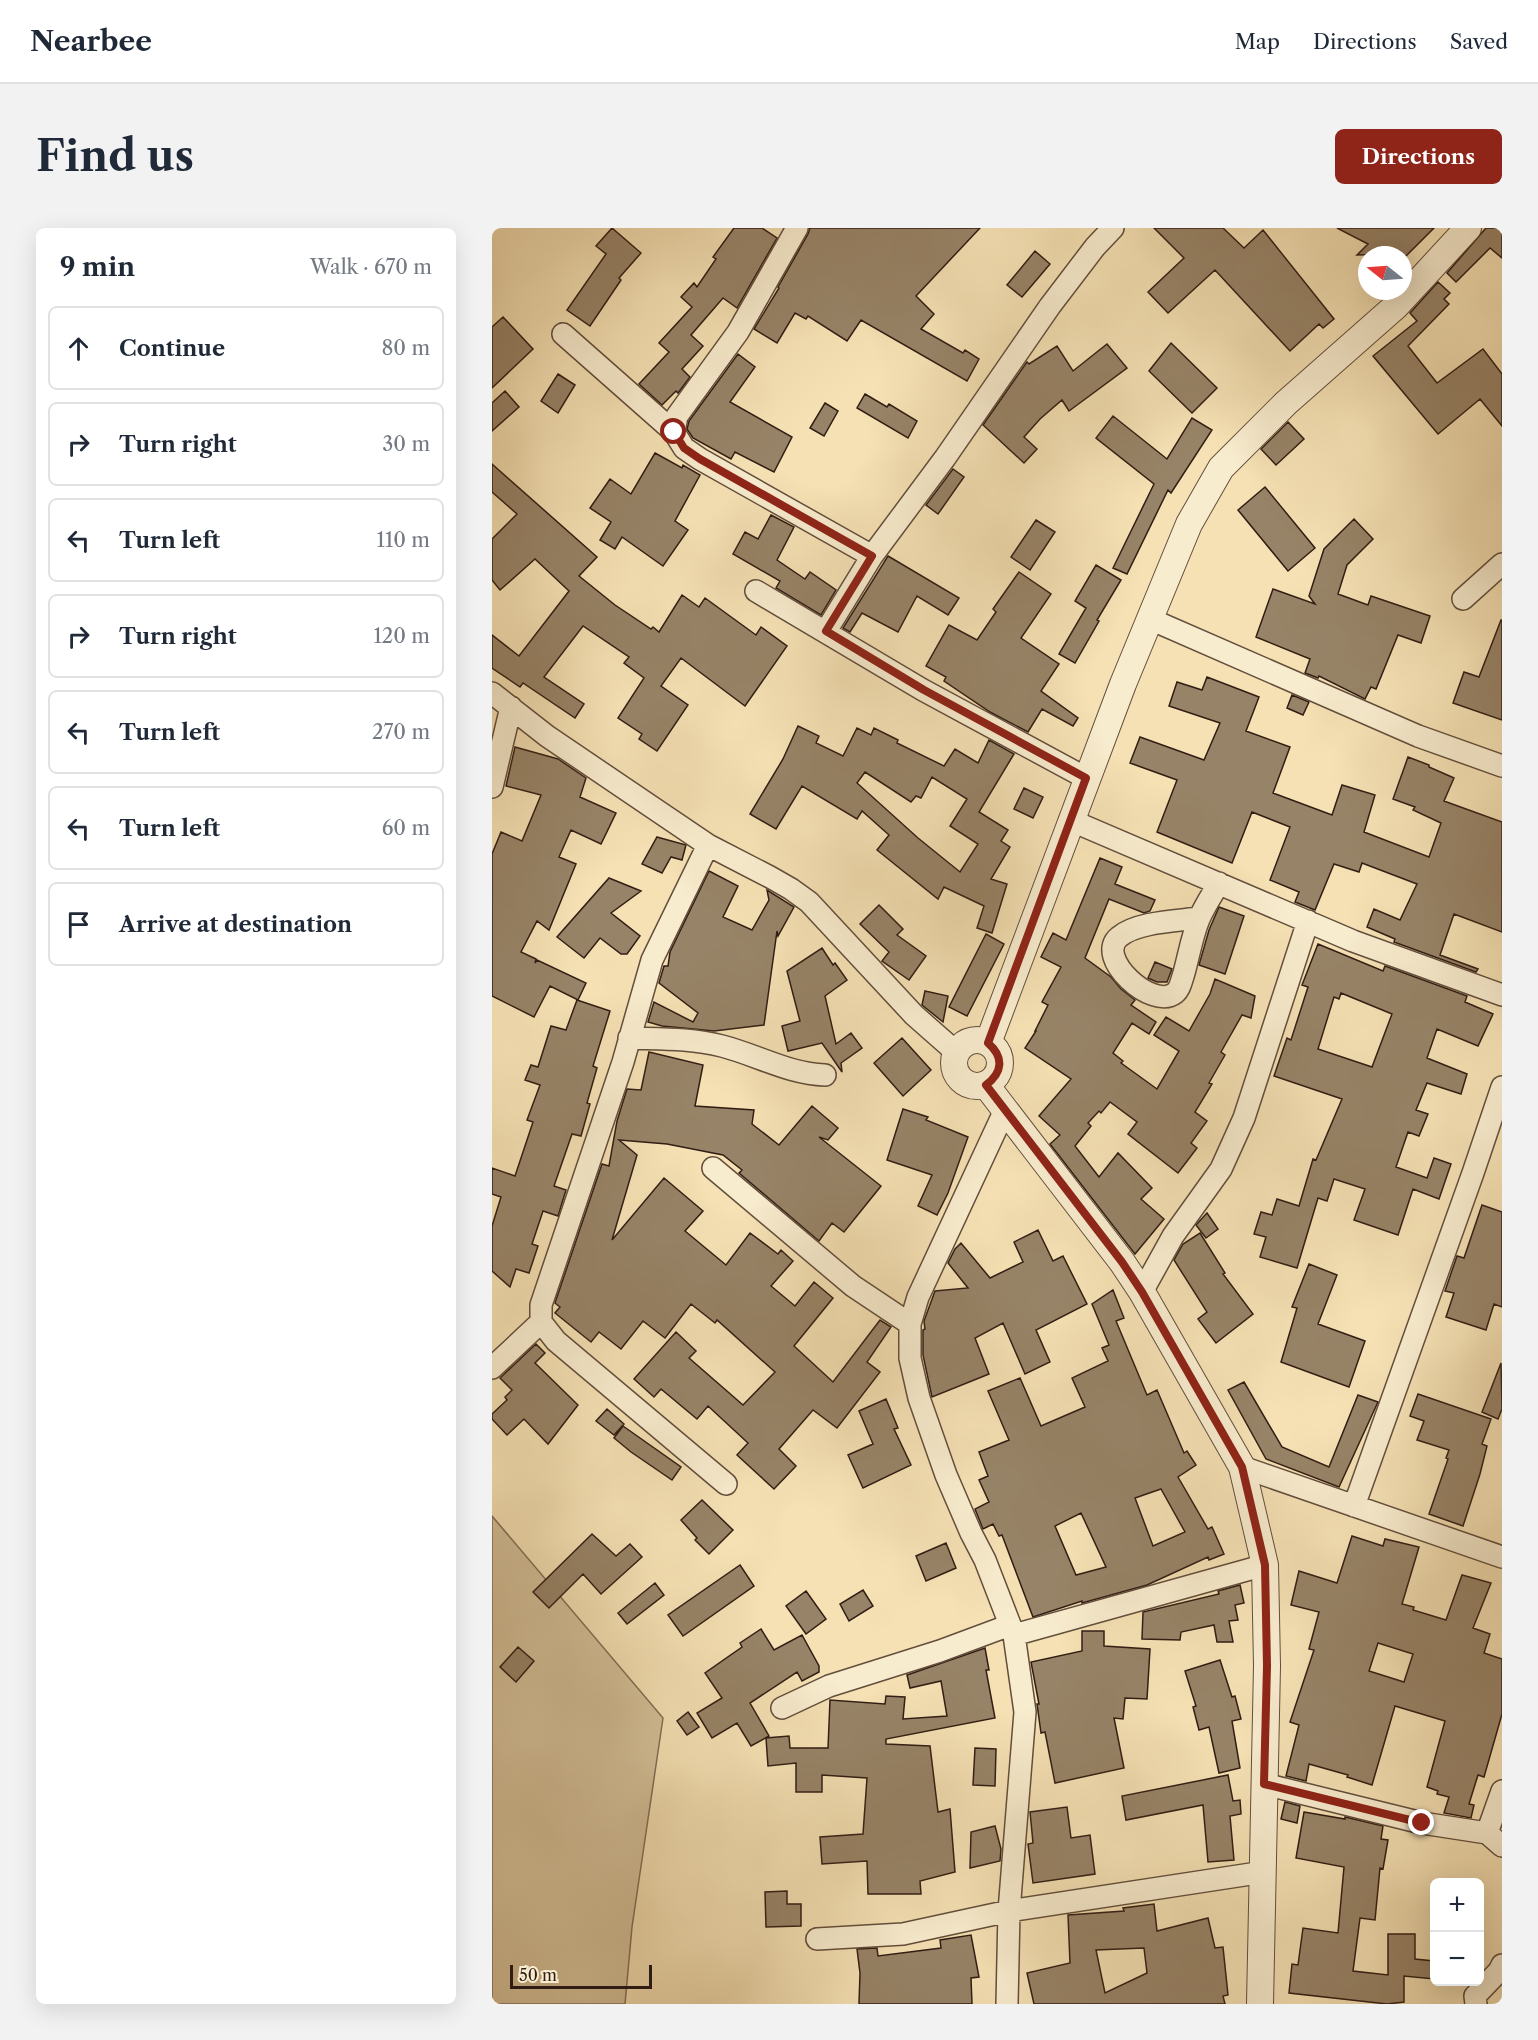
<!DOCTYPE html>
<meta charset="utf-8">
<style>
:root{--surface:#fff;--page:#f2f2f3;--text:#1f2937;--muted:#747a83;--line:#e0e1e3;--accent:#8f2418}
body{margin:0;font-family:"Libre Caslon Text",serif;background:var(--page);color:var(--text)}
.controls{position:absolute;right:18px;bottom:18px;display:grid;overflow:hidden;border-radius:9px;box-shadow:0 6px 24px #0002}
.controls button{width:54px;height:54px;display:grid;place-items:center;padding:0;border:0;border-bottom:2px solid var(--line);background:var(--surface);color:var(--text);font:30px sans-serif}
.compass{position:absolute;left:866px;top:18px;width:54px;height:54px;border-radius:50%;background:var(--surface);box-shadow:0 6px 24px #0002;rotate:287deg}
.scale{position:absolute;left:18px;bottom:15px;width:142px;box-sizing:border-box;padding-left:6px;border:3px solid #321d14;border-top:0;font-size:16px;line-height:21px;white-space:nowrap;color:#321d14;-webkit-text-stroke:4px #f8ecce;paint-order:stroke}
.stop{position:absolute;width:18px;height:18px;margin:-14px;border:4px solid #8f2418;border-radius:50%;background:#fff}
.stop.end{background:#8f2418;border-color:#fff;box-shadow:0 2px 6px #0008}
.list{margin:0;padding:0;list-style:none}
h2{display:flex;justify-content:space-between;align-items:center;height:78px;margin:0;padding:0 24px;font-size:26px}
h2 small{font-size:20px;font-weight:400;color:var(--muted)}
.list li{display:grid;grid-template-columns:39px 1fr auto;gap:18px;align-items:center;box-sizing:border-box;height:84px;margin:0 12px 12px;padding:0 12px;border:2px solid var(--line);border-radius:9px}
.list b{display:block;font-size:22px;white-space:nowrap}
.list em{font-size:20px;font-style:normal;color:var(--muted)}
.icon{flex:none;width:33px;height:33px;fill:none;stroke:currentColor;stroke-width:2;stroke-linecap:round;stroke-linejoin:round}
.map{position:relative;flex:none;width:1010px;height:1776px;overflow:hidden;border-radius:9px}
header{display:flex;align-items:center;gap:36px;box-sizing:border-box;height:84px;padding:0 30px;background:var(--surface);border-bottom:2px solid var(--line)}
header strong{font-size:28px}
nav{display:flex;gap:33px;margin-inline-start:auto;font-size:21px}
.intro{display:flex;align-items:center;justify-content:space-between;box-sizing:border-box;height:144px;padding:0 36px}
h1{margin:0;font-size:42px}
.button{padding:15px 27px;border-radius:9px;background:var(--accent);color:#fff;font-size:21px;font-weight:700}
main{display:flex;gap:36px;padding:0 36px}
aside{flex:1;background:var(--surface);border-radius:9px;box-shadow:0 6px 24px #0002}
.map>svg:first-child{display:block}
</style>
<header>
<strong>Nearbee</strong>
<nav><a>Map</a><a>Directions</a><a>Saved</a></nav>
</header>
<div class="intro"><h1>Find us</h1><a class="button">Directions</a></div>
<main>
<aside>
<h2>9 min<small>Walk · 670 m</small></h2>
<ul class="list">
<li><svg class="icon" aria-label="ahead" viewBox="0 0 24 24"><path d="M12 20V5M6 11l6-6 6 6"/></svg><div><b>Continue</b></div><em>80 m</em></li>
<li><svg class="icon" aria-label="right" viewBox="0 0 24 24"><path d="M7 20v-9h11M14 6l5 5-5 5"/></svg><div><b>Turn right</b></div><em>30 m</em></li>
<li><svg class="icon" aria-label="left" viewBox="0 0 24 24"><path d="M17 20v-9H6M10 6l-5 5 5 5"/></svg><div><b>Turn left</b></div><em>110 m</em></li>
<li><svg class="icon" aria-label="right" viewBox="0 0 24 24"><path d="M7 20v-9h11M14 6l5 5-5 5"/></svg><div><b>Turn right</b></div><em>120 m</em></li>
<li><svg class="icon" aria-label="left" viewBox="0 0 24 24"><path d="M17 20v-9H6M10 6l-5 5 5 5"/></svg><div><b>Turn left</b></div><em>270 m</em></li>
<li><svg class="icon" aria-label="left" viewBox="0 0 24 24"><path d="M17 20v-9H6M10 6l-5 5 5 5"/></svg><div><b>Turn left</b></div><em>60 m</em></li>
<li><svg class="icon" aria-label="arrive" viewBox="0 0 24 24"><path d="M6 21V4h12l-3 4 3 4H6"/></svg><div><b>Arrive at destination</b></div></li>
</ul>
</aside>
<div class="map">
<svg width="1010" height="1776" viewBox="0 0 1010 1776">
<rect width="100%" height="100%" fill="#f5e1b4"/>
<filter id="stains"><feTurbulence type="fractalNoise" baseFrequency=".00333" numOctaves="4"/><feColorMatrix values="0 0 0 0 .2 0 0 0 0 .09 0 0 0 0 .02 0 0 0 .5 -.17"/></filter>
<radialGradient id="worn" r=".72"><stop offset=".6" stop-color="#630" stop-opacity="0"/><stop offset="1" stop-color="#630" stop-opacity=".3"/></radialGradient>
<!-- green -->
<path fill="#d4c099" stroke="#836e56" stroke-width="1.5" d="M0,1288l171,202 -31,209 -7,77h-133z"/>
<!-- building -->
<path fill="#978367" stroke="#321d14" stroke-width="1.5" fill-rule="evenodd" d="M120,0l29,25 -22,25 2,2 -31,46 -23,-16 39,-56 -10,-8z
M242,0h28l15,10 -40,70 -14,-10 -32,37 12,11 -21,23 8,8 -12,16 -2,-2 -14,14 -23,-21 30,-32 -10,-9 33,-36 -11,-10 13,-14 3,4 19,-28 -3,-2z
M318,0h170l-64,68 18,18 -13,15 42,24 2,-3 14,9 -12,22 -106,-61 -14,21 -39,-25 -2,3 -11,-6 -18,30 -23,-14 25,-41 -1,-1 30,-53z
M662,0h69l21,20 19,-18 71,89 -11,9 -4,-4 -29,27 -75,-81 -47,43 -20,-21 36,-34z
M845,0h97l-31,31v-5l-46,1 11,-11z
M994,0h16v30l-12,-10 -34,34 -9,-9z
M543,23l15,13 -28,33 -15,-12z
M946,54l12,11 -6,6 5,5 -41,42 29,37 46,-34 19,25v52l-22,-27 -42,35 -65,-78 44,-35 -7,-8z
M11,89l30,32 -41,39v-61z
M679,115l46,45 -25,25 -43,-42z
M615,116l20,24 -58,43 -7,-11 -22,19 -16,18 13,12 -13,14 -41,-38 44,-63 2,2 28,-18 16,25z
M246,126l17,13 -25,35 62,35 -18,35 -39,-20 -4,7 -38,-21 -6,-9 2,-8z
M66,146l17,11 -17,28 -17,-12z
M13,163l14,16 -27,24v-28z
M373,166l22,13 2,-3 28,17 -9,17 -51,-30z
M333,175l13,8 -14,25 -14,-8z
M621,188l54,43 25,-41 20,12 -41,63 -3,-3 -41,84 -14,-6 41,-84 -58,-46z
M796,194l16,17 -28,26 -15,-16z
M163,225l27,15 1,-3 17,10 -25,46 13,9 -25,36 -41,-29 -7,12 -15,-9 11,-18 -21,-14 20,-29 21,15z
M0,236l105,93 -18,19 36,29 36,24 2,-2 6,5 23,-37 17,12 6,-9 51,37 5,-8 26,19 -42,60 -64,-48 -20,28 27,19 -31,46 -18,-12 3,-5 -24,-16 26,-40 -20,-15 5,-6 -46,-31 -39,51 40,27 -9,14 -52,-35 -3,4 -28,-19v-33l27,21 50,-65 -34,-32 -35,31 -8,-10v-41l25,-25 -25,-22z
M461,241l11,8 -26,37 -12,-9z
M773,259l50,61 -27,23 -50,-61z
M279,287l23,12 -17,33 28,19 5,-7 26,18 -15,25 -45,-27 4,-7 -47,-27 12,-22 13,7z
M862,291l19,20 -26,26 -9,29 30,11 3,-9 59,20 -9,27 -23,-8 -22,54 -5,-2 -6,12 -46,-23 -1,2 -13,-5 5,-14 -54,-22 17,-48 42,15 -6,-8 15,-47z
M544,292l19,12 -25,38 -19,-13z
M396,328l71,42 -11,17 -31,-19 -19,36 -36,-19 -12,19 -7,-4z
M604,337l25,15 -24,40 2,1 -24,42 -16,-9 27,-46 -11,-7z
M527,344l32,22 -30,44 38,26 -18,27 37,27 -5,8 -31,-17 -14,23 -38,-20 -46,-31 2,-4 -20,-11 23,-41 28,15 19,-28 -3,-3z
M1009,392h1v100l-49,-17 11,-31 15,5z
M715,449l52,20 -13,34 44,16 -17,46 59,22 10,-30 33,10 -11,37 65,25 12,-34 -28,-13 2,-3 -22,-8 15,-42 21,8v2l25,11 -10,23 58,21v110l-48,-18 -14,41 38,14 -2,3 -82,-30 1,-3 -28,-12 7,-18 26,11 17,-36 -55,-21 -3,9 -25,-8 -19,46 -20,-8 4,-10 -29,-12 20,-53 -38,-15 -20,51 -75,-31 20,-52 -47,-17 10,-26 64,23 16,-37 -51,-17 8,-24 25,8z
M800,467l17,7 -6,13 -16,-7z
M306,498l21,10 -3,7 27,13 14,-28 14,7 3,-7 24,12 -1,3 47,23 11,-17 23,14 11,-23 25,14 -35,58 29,18 -7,11 9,6 -19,32 16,5 -15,49 -15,-5 7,-22 -40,-19 -6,12 -61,-49 12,-15 -27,-24 -5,8 -55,-33 -26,43 -26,-15 33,-55zM373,544l46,30 5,-6 5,2 11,-21 35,22 -17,27 28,18 -18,28 -42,-34 -61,-55z
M23,519l43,12 28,19 -6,19 36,16 -15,31 -30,-14 -12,27 17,7 -27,66 -12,-9 -16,31 15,7 -1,4 2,-3 49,23 -8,17 -28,-14 -16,31 -42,-21v-142l9,-22 21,9 19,-46 -35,-9z
M532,560l19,9 -10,21 -19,-9z
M165,609l29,8 -4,15 -11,-3 -9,16 -20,-9z
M608,630l22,9 -7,17 40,16 -5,11 -6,2 -35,-14 -24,59 26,19 10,12 14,11 -4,5 25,17 -7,12 -17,-11 -19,30 10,8 -2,2 36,26 22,-38 -25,-16 12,-18 23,14 21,-37 5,-15 40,17 -4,22 -9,-3 -21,37 4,3 -16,28 3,1 -17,28 12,9 -16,22 6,5 -19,25 -50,-39 9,-12 -27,-20 -9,11 -2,-2 -11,12 3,3 -16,20 24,31 19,-24 34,35 -11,11 23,20 -29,35 -85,-110 10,-9 -21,-19 32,-37 -46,-31 11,-17h-1l13,-26 -6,-3 19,-35 -20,-10 12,-24 13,7z
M217,643l29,15 -15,31 29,13 17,-30 -2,-10 27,17 -16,29 -1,-5 -13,94 -50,6 -52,-5 -14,-4 6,-20 39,20 5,-9 -39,-30 5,-17h4l2,-14z
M117,650l32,13 -30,22 29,23 -13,18h-6l-21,-16 -16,20 -27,-21z
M387,677l24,24 -6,6 29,21 -17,24 -27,-19 7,-9 -29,-28z
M727,679l25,9 -19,58 -26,-9 10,-35z
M494,706l18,10 -37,72 -18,-9z
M826,716l65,27 2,-5 82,30 -2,6 28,12 -15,32 -41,-17 -10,29 40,16 -6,20 -34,-11 -11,27 12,4 -9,22 -11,-4 -12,35 31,11 7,-20 17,6 -12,35 -26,-10 -15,46 -44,-15 11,-31 -31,-10 -7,22 -9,-3 -21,70 -37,-11 6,-20 -12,-3 7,-22 11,3 5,-16 22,7 14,-47 3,1 26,-61 -68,-23 13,-38 4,2 17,-53 -6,-2zM849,765l51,21 -20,53 -54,-18 16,-52 5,2z
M330,720l11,17 2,-2 12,17 -22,16 11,48 15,-11 11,15 -21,15 1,9 -20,-29 -34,8 -6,-25 18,-5 -13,-50z
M663,734l17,7 -5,13h-10l-9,-4z
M433,763l23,5 -5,26 -21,-17z
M85,772l33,11 -17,55 4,2 -10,35 3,1 -9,32 -9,-2 -18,52 12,4 -8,26 -15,-5 -11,33 6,2 -9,27 -13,-4 -6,18 -18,-16v-45l9,-29 -9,-3v-26l23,8 18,-54 -6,-2 13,-35 -15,-5 6,-15 7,2 13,-41 15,4z
M410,810l29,32 -28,26 -29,-33z
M157,824l54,13 -8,41 59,4 -2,14 27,21 33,-39 26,22 -10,12 -9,-3 62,49 -37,46 -12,-9 -13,18 -80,-68 3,-3 -19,-15 -56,-11 -48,-4 18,15 -25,85 52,-62 39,33 -18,20 41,34 24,-32 28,21 3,-4 12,11 -22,25 24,20 19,-24 19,16 -39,48 39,36 47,-62 11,7 -24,35 13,10 -43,56 -24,-18 -34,39 17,17 -22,23 -37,-34 11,-12 -40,-37 -11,13 -36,-30 -7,8 -20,-18 42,-47 20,19 -7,7 54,47 32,-33 -58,-52 -2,3 -24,-19 -26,34 -22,-17 -22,28 -22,-17 -8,10 -36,-29 5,-6 -5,-4 47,-139 7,2 8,-45 10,-32 14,1z
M411,881l25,8 -2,3 42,17 -20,56 -11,22 -19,-9 14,-31 -45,-15z
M990,977l20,7v95l-8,-3 -8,26 -40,-13 8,-24 -9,-2 12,-35 7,2z
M715,985l11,16 -12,9 -10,-13z
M546,1002l15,31 10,-5 24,48 -51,26 14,32 -25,12 -22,-51 -28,15 14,36 -57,23 -9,-42v-25l2,-1 -1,-8 11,-30 33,-3 -20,-25 7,-14 6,-6 29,35 33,-16 -9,-20z
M708,1005l25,40 -2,1 30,40 -37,29 -18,-24 9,-7 -33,-52 9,-16z
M817,1036l28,11 -19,49 47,17 -16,46 -68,-25 16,-54 -5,-1z
M621,1062l11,28 -8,3 31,74 10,-5 27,63 3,-2 9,14 -18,12 30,52 4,-2 12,27 -15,6 -1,-3 -61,28 -65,18v-2l-49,16 -31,-82 -3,1 -6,-12 -10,5 -8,-20 14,-7 -10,-22 9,-4 -9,-24 30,-12 -21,-49 32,-13 21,48 44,-19 -13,-29 36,-17 -6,-13 7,-3 -17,-41zM669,1261l24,43 -32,14 -18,-48zM589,1285l25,54 -30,8 -21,-49z
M44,1116l9,9 -10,10 43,42 -30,39 -24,-25 -17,16 -15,-16v-5l15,-14 -2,-3 7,-7 -12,-12z
M1009,1135l1,46 -4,10 -16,-7z
M752,1154l38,65 47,20 29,-72 20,7 -39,85 -73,-28 -38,-69z
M926,1166l73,25 -9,25 5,2 -7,28 -17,52 -34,-12 19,-55 -2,-1 3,-8 -32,-10 7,-19 -14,-5z
M394,1171l12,29 -4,1 17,36 -48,23 -15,-33 25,-11 -14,-33z
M115,1181l17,15 -10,11 -18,-14z
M131,1198l58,41 -9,13 -41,-28 -17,-14z
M210,1272l31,30 -24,24 -14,-14 2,-2 -16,-18z
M100,1306l24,22 14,-12 12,13 -41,37 -18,-20 -34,34 -16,-16z
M860,1308l31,10 2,-7 34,8 -17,57 12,3 -1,3 33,10 16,-45 29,8 -18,45 17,6 -6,19 18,6v55l-18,63 -6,-2 -9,29 5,1 -3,13 -27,-5 5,-16 -12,-3 1,-3 -11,-4 18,-66 -50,-15 -23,79 -25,-8 1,-2 -39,-11 -3,17 -20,-5 13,-51 -9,-3 24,-72 -5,-1 10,-37 -28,-7 8,-34 38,12zM886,1415l35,11 -9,28 -35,-11z
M454,1315l10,25 -30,13 -10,-25z
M248,1337l14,21 -71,50 -15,-21z
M163,1355l9,12 -37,29 -9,-11z
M748,1357l4,18 -9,2 3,15 -9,1 4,21h-16l-3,-17 -33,7 -1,8 -38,-1 1,-27 76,-18 -1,-3z
M371,1362l10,16 -24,15 -9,-17z
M314,1363l20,28 -20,15 -20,-28z
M269,1401l13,21 28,-15 17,31v6l-17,9 -5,-9 -47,31 19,33 -18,10 -14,-23 -25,15 -15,-25 25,-15 -17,-25 37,-26 -2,-4z
M590,1403h22v15l46,3 -3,50 -22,-1 -2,21 -9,-1 10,50 -69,15 -10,-51 -4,1 -4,-29h2l-8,-42 51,-11z
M26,1419l16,14 -18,21 -16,-15z
M493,1420l4,22h-3l9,48 -109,21v5l44,2 8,66 12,-3 5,63 -35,9 1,13h-53l-1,-33 -45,3 -2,-27 43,-3 4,-56 -45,-3v17h-26v-29l-28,3 -2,-28 23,-2 1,12h38l2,-48 55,4 1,-8 19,1 -2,22 44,-3 -6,-35 -31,7 -3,-13z
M728,1432l12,37 3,-1 6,23 -9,2 8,47 -21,5 -10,-46 -10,3 -6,-23 3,-1 -11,-35z
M196,1484l11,15 -12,8 -10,-14z
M483,1520l21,1 -1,37 -22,-1z
M736,1547l5,26 7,-1 1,14 -11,2 4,44 -26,2 -5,-57 -77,15 -4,-24z
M793,1574l15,4 -3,17 -16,-4z
M575,1579l4,31 19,-3 5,39 -62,9 -5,-39 5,-1 -3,-31z
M812,1584l41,7v-2l38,9 -2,13 7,1 -5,29 -3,-1 -5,52 -15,-2 -7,53 35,4v-41h27v25l19,2v18l-30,-3v26l-17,2 -98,-11 3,-29 6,1 5,-37 35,5 6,-66 -48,-9z
M503,1598l6,23 -1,12 -30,7 1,-36z
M295,1663v13h14v22l-35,1 -1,-35z
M662,1676l3,27 51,-13 7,30 8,-1 5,48 -5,1 2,8h-191l-7,-31 43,-10 -2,-48 56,-4 -1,-3zM652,1720l3,25 -42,20 -9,-43z
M479,1707l8,42 -8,1 1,26h-113l1,-31 -3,-24 20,-1 1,8 63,-8 -1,-8z"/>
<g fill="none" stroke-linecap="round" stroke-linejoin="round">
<!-- minor casing -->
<g stroke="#634e3c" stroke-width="24">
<path id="minor" d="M305,0l-59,104 -61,84 -3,16 10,16 16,11 172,97
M71,106l111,98
M264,363l167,99 163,88
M971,371l39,-35
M658,391l268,117 84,30
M334,403l46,-75 73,-98 105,-152 45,-59 18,-19
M0,465l55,43 161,109 62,32 21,12 18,13 105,113 42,37
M0,559l19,-80
M578,592l283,121 149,54
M216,617l-56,115 -29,102 -82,243v17l15,19 170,143
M707,690c-22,3 -63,4 -80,19 -25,20 33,74 56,56 5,-4 7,-14 9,-20 5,-18 8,-37 15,-54 5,-12 13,-24 20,-36
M137,810c32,1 62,0 93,8 35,9 67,28 103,29
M513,882l-87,187 -8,27v34l9,40 27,77 25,58 14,27 29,75 11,77 -16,199 -2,93
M221,940l140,118 57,38
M650,1064l31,-56 48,-67 23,-51 64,-197
M0,1140l49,-46
M750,1239l260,90
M862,1278l119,-333 29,-86
M522,1407l251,-70
M290,1480l47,-22 111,-35 70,-26
M772,1556l158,39 65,10 15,13
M995,1605l15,-42
M325,1711l86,-5 106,-23 255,-39
M984,1776l-1,-8 24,-25 3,-6"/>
</g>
<!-- tertiary casing -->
<g stroke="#634e3c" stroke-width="28">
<path id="tertiary" d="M462 835a23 23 0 1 1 46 0a23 23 0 1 1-46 0Z
M496,815l135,-359 66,-160 32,-56 65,-65 110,-97 72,-78
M494,857l136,177 20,30 100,175 23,98 2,101 -7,338"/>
</g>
<!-- minor -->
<use href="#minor" stroke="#f8ecce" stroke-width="21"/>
<!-- tertiary -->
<use href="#tertiary" stroke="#f8ecce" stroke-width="26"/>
</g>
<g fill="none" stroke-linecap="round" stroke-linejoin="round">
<!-- route -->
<path stroke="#8f2418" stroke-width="8" d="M182,204l10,16 16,11 172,97 -46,75 98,59 162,88 -98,265c16,14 15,29 -2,42l136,177 20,30 100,175 23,98 2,101 -3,118 158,39"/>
</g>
<rect width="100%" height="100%" filter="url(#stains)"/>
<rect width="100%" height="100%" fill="url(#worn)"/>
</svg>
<div class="controls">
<button>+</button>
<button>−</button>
</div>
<svg class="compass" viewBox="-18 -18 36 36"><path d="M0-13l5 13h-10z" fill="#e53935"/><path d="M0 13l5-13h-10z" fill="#747a83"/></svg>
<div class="scale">50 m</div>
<div class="stop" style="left:182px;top:204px"></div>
<div class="stop end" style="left:930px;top:1595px"></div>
</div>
</main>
